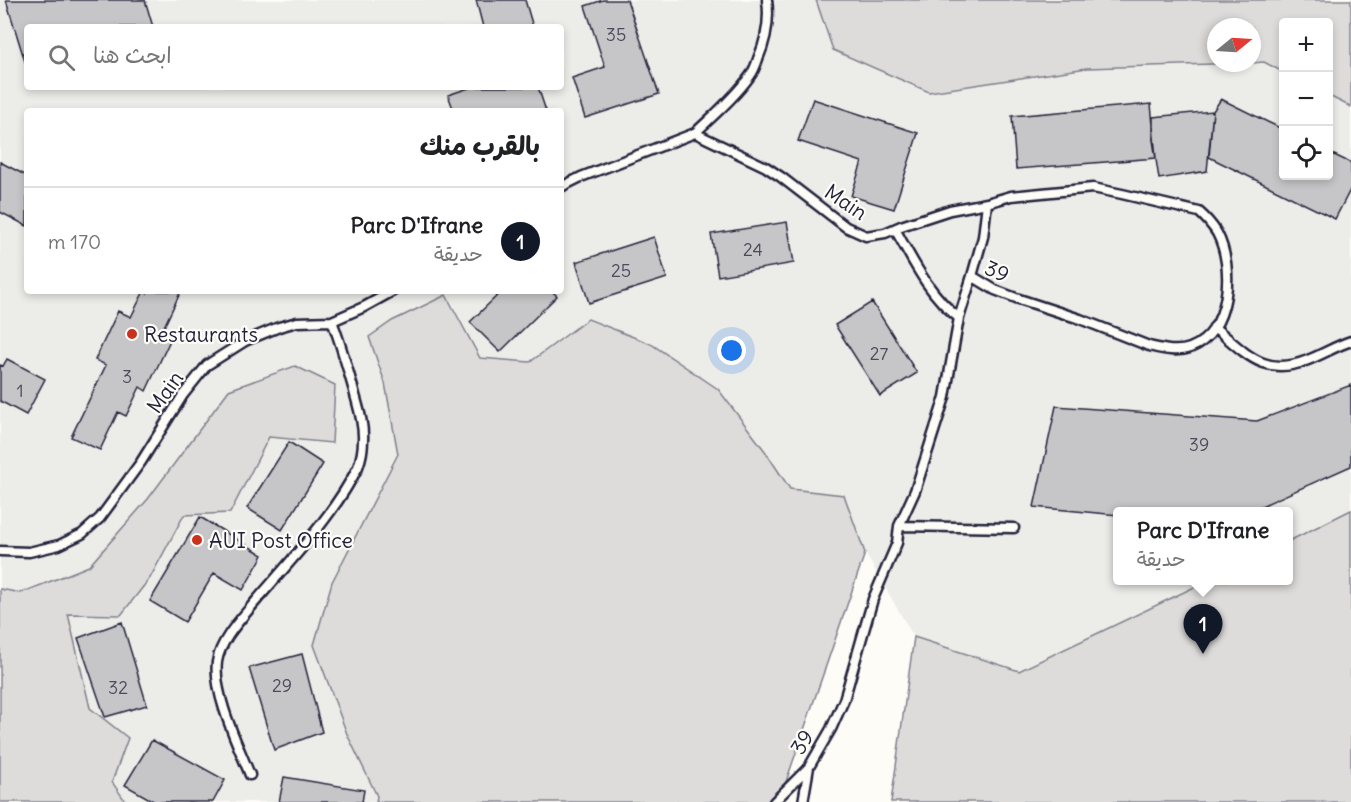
<!DOCTYPE html>
<html lang="ar">
<meta charset="utf-8">
<style>
:root{--surface:#fff;--page:#f6f6f6;--text:#202124;--muted:#757577;--line:#e0e0e0;--accent:#111827}
body{margin:0;font-family:Delius,"Playpen Sans Arabic",sans-serif;background:var(--page);color:var(--text);direction:rtl}
.controls{position:absolute;right:18px;top:18px;display:grid;overflow:hidden;border-radius:6px;box-shadow:0 3px 9px #0003}
.controls button{width:54px;height:54px;display:grid;place-items:center;padding:0;border:0;border-bottom:2px solid var(--line);background:var(--surface);color:var(--text);font:30px sans-serif}
.compass{position:absolute;left:1207px;top:18px;width:54px;height:54px;border-radius:50%;background:var(--surface);box-shadow:0 3px 9px #0003;rotate:72deg}
.you{position:absolute;left:732px;top:351px;width:21px;height:21px;margin:-15px;border:4px solid #fff;border-radius:50%;background:#1a73e8;box-shadow:0 0 0 9px #1a73e833}
.badge{display:grid;place-items:center;width:39px;height:39px;border-radius:50%;background:var(--accent);color:#fff;font-size:20px;font-weight:700}
.pin{position:absolute;translate:-50% -50px;filter:drop-shadow(0 2px 3px #0008)}
.pin::after{content:'';position:absolute;top:32px;width:21px;height:18px;background:inherit;clip-path:polygon(0 0,100% 0,50% 100%)}
.popup{position:absolute;left:1113px;top:507px;width:180px;height:78px;box-sizing:border-box;display:grid;place-content:center;border-radius:6px;background:var(--surface);filter:drop-shadow(0 2px 4px #0005);font-size:20px;white-space:nowrap;color:var(--muted)}
.popup b{font-size:22px;color:var(--text)}
.popup::after{content:'';position:absolute;left:50%;top:100%;margin-left:-12px;border:12px solid transparent;border-top-color:var(--surface)}
.list{margin:0;padding:0;list-style:none}
h2{display:flex;justify-content:space-between;align-items:center;height:78px;margin:0;padding:0 24px;font-size:26px}
h2 small{font-size:20px;font-weight:400;color:var(--muted)}
.list li{display:grid;grid-template-columns:39px 1fr auto;gap:18px;align-items:center;box-sizing:border-box;height:108px;padding:0 24px;border-top:2px solid var(--line)}
.list b{display:block;font-size:22px;white-space:nowrap}
.list p{margin:0;font-size:20px;white-space:nowrap;color:var(--muted)}
.list em{font-size:20px;font-style:normal;color:var(--muted)}
.icon{flex:none;width:33px;height:33px;fill:none;stroke:currentColor;stroke-width:2;stroke-linecap:round;stroke-linejoin:round}
.map{position:relative;flex:none;width:1351px;height:802px;overflow:hidden;direction:ltr}
.search{position:absolute;background:var(--surface);box-shadow:0 3px 9px #0003;left:24px;top:24px;width:540px;height:66px;display:flex;align-items:center;gap:15px;box-sizing:border-box;padding:0 21px;border-radius:6px;color:var(--muted);font-size:22px}
.panel{position:absolute;background:var(--surface);box-shadow:0 3px 9px #0003;left:24px;top:108px;width:540px;height:186px;border-radius:6px;direction:rtl}
.map>svg:first-child{display:block}
</style>
<div class="map">
<svg width="1351" height="802" viewBox="0 0 1351 802">
<rect width="100%" height="100%" fill="#fdfcf7"/>
<filter id="ink" filterUnits="userSpaceOnUse"><feTurbulence type="fractalNoise" baseFrequency=".0167" numOctaves="2"/><feDisplacementMap in="SourceGraphic" scale="12" xChannelSelector="R" yChannelSelector="G"/><feConvolveMatrix kernelMatrix="1 2 1 2 8 2 1 2 1" color-interpolation-filters="sRGB"/></filter>
<g filter="url(#ink)">
<!-- built -->
<path fill="#ecece9" fill-rule="evenodd" d="M0,0h816l17,50 96,42 158,-24 177,-6 19,10 1,104h44l1,-80 22,11v403l-62,31 -1,-29h-170v68l89,1 -188,90 -105,-34 -49,-84 -21,-58 -54,-6 -25,-38 -47,-62 -67,-45 -63,-25 -58,43 -50,-4 -35,-63 -53,26 -23,16 16,46 13,71 -66,128 15,152 30,62 -1,6h-249l-127,-189zM27,27h534v60h-534zM27,111h534v180h-534z"/>
<!-- green -->
<path fill="#dddcdb" stroke="#807f8b" stroke-width="1.5" d="M816,0h535v107l-22,-11 -1,-74h-44l-1,50 -19,-10 -12,1v-36h-36v36h28l-157,5 -158,24 -96,-42z
M446,295l34,63 50,4 58,-43 63,25 67,45 47,62 25,38 54,6 21,58 -86,249h-403l1,-6 -30,-62 -33,-89 18,-63 66,-128 -13,-71 -16,-46 23,-16z
M295,366l40,19 -3,58 -63,-6 -39,76 -46,2 -34,63 -29,37 -53,-1 22,94 38,30 -16,44 14,20h-126v-213l21,4 68,-27 59,-67 81,-109z
M1351,510v292h-460l23,-165 105,34 188,-90 81,-1 1,-39z"/>
<!-- building -->
<path fill="#c6c6c8" stroke="#22223b" stroke-width="1.5" d="M6,0h139l8,27h-126v41z
M476,0h49l8,27h-50z
M603,0h24l32,94 -74,24 -13,-40 33,-11 -20,-61z
M472,87h66l8,24h-92l-6,-16z
M813,99l105,34 -24,76 -43,-13 11,-34 -64,-21z
M1221,99l63,31v46h44v-24l23,11v25l-16,31 -126,-62 4,-46z
M1151,104l5,54 -140,11 -4,-53z
M1213,111l-6,60 -48,8 -6,-39v-23z
M0,162l27,14v50l-27,-14z
M787,222l7,41 -76,13 -7,-42z
M654,237l13,41 -78,25 -13,-41z
M144,291l3,2v-2h34l-19,40 10,5 -26,55 -6,-4 -14,29 -8,-4 -18,38 -29,-13 35,-72 -11,-5 23,-49 13,6z
M502,291h50l5,5 -57,56 -30,-30z
M872,302l45,71 -37,23 -45,-71z
M7,359l38,20 -19,36 -26,-14v-36l3,1z
M1351,385v81l-103,46h-130v3l-84,-8 22,-101 201,15z
M289,442l34,22 -41,66 -35,-22z
M200,517l63,38 -20,35 -29,-17 -29,49 -35,-21z
M122,622l25,83 -42,12 -27,-79z
M302,654l20,78 -48,18 -25,-82z
M152,740l73,40 -12,22h-58l-30,-17z
M284,777l80,13 -2,12h-83z"/>
<g fill="none" stroke-linecap="round" stroke-linejoin="round">
<!-- service casing -->
<g stroke="#22223b" stroke-width="13">
<path id="service" d="M695,133c19,-18 40,-36 55,-57 4,-5 6,-11 8,-17 8,-19 12,-38 9,-59
M561,187l20,-10 114,-44 71,34 15,10 65,50 20,9 19,-3 16,-7 49,-16 37,-7 -4,34 -11,39
M895,229c18,32 34,66 64,89
M1214,327c32,26 50,51 94,33 15,-6 28,-14 43,-19
M899,526l115,2
M0,551l29,1 30,-7 23,-11 18,-16 41,-56 42,-67 24,-30 38,-24 34,-14 18,-5 35,-1 32,-14 29,-16
M250,775c-12,-30 -37,-81 -33,-113 3,-22 25,-44 39,-61 35,-41 78,-86 102,-134 3,-8 5,-19 5,-27 1,-17 -5,-33 -9,-49 -7,-24 -13,-47 -22,-70
M774,802l35,-35 22,-38 13,-29 29,-101 24,-56 2,-17 16,-35 30,-94 14,-79 13,-42 23,14 21,8 64,21 69,27c13,3 28,7 41,2 41,-15 45,-81 27,-115 -5,-8 -11,-15 -18,-21l-77,-18 -29,-6 -82,8 -24,7
M803,802l6,-35"/>
</g>
<!-- service -->
<use href="#service" stroke="#fdfcf7" stroke-width="8"/>
</g>
</g>
<!-- markers -->
<g fill="#c8321e" stroke="#fdfcf7" stroke-width="2">
<circle cx="132" cy="334" r="6"/>
<circle cx="197" cy="540" r="6"/>
</g>
<g text-anchor="middle" dominant-baseline="central" stroke-width="4.5" stroke-linejoin="round" paint-order="stroke">
<!-- number labels -->
<g font-size="18" fill="#4b4b5e">
<text x="616" y="34">35</text>
<text x="753" y="249">24</text>
<text x="621" y="270">25</text>
<text x="879" y="353">27</text>
<text x="127" y="376">3</text>
<text x="20" y="390">1</text>
<text x="1199" y="444">39</text>
<text x="282" y="685">29</text>
<text x="118" y="687">32</text>
</g>
<!-- street labels -->
<g font-size="21" fill="#22223b" stroke="#fdfcf7">
<text transform="translate(846 202) rotate(34)">Main</text>
<text transform="translate(997 271) rotate(23)">39</text>
<text transform="translate(165 392) rotate(-55)">Main</text>
<text transform="translate(802 742) rotate(-58)">39</text>
</g>
<!-- poi labels -->
<g font-size="21" fill="#22223b" stroke="#fdfcf7" text-anchor="start">
<text x="144" y="334">Restaurants</text>
<text x="209" y="540">AUI Post Office</text>
</g>
</g>
</svg>
<div class="controls">
<button>+</button>
<button>−</button>
<button><svg class="icon" aria-label="locate" viewBox="0 0 24 24"><circle cx="12" cy="12" r="6"/><path d="M12 2v4M12 18v4M2 12h4M18 12h4"/></svg></button>
</div>
<svg class="compass" viewBox="-18 -18 36 36"><path d="M0-13l5 13h-10z" fill="#e53935"/><path d="M0 13l5-13h-10z" fill="#757577"/></svg>
<div class="you"></div>
<div class="pin badge" style="left:1203px;top:654px">1</div>
<div class="popup"><b>Parc D'Ifrane</b>حديقة</div>
<div class="search"><svg class="icon" aria-label="search" viewBox="0 0 24 24"><circle cx="10" cy="10" r="6"/><path d="M15 15l6 6"/></svg>ابحث هنا</div>
<section class="panel">
<h2>بالقرب منك<small></small></h2>
<ul class="list">
<li><span class="badge">1</span><div><b>Parc D'Ifrane</b><p>حديقة</p></div><em>170 m</em></li>
</ul>
</section>
</div>
